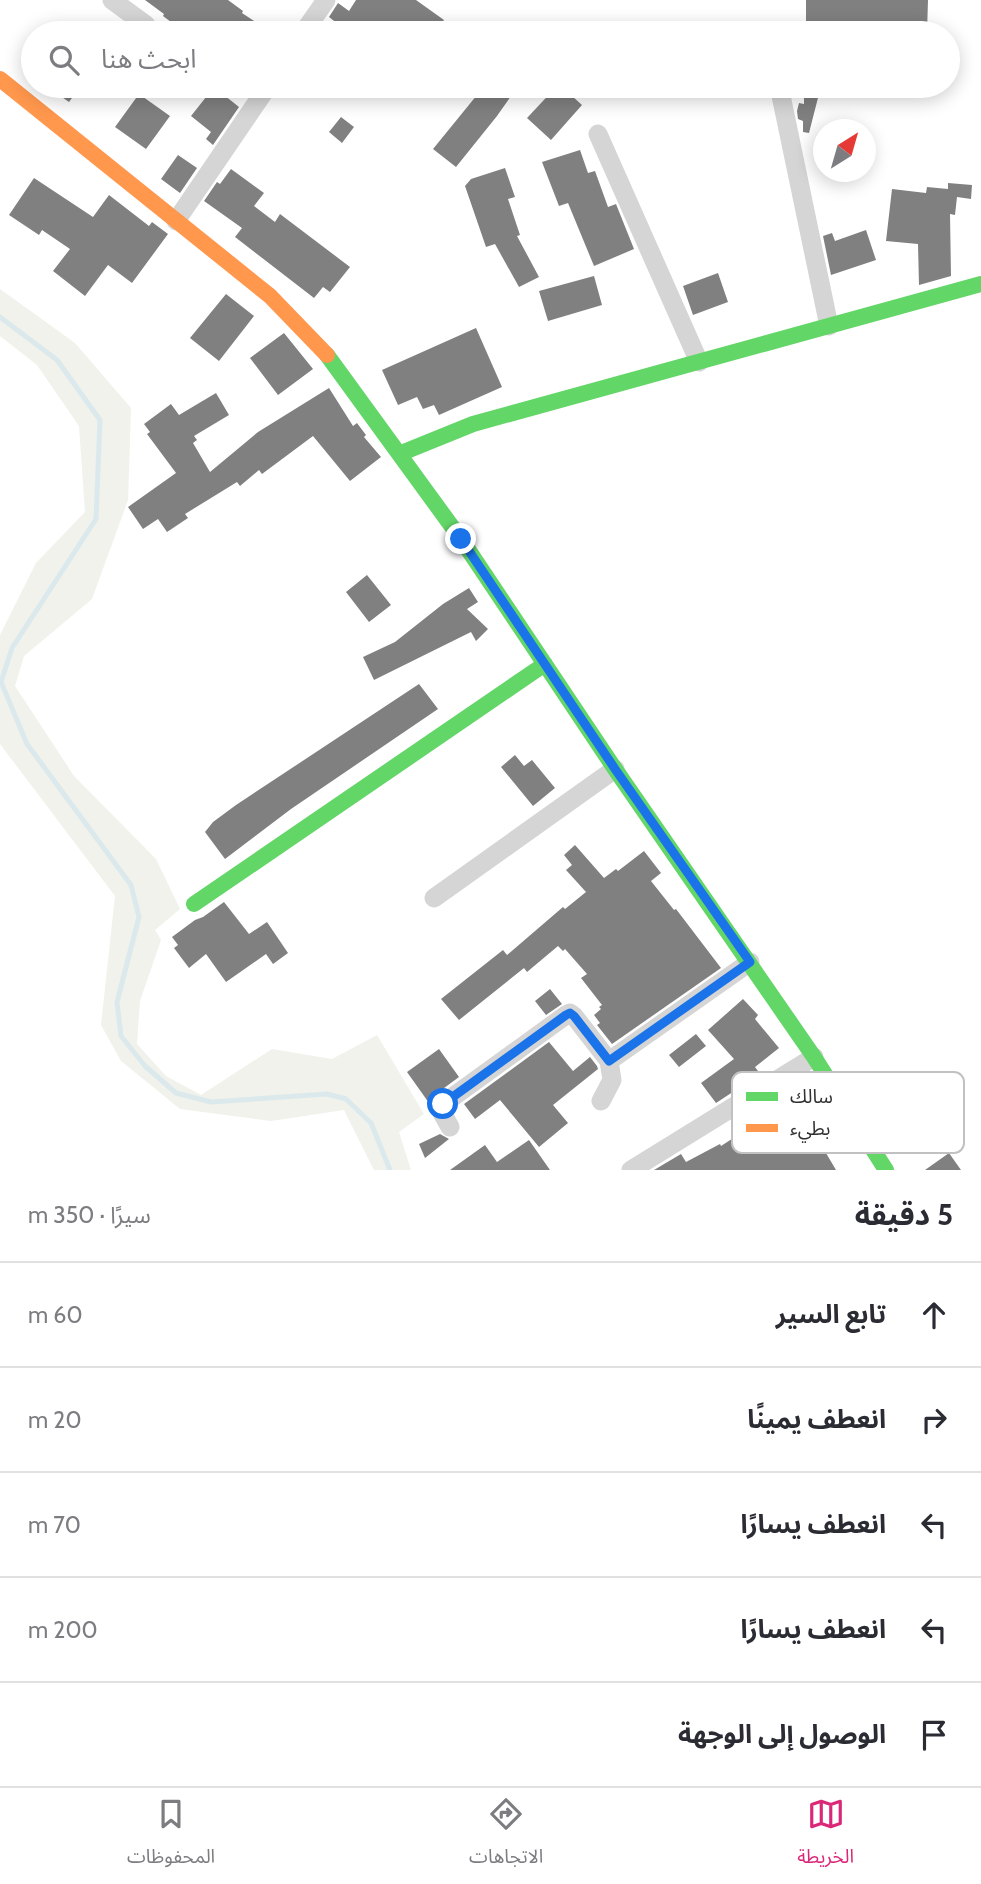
<!DOCTYPE html>
<html lang="ar">
<meta charset="utf-8">
<style>
:root{--surface:#fff;--page:#f7f7f7;--text:#2b2b33;--muted:#7c7c81;--line:#e1e1e2;--accent:#db2777}
body{margin:0;font-family:Cabin,"Noto Sans Arabic",sans-serif;background:var(--page);color:var(--text);direction:rtl}
.compass{position:absolute;left:813px;top:119px;width:63px;height:63px;border-radius:50%;background:var(--surface);box-shadow:0 4px 18px #0003;rotate:37deg}
.stop{position:absolute;width:21px;height:21px;margin:-16px;border:5px solid #1a73e8;border-radius:50%;background:#fff}
.stop.end{background:#1a73e8;border-color:#fff;box-shadow:0 2px 7px #0008}
.list{margin:0;padding:0;list-style:none}
h2{display:flex;justify-content:space-between;align-items:center;height:91px;margin:0;padding:0 28px;font-size:30px}
h2 small{font-size:23px;font-weight:400;color:var(--muted)}
.list li{display:grid;grid-template-columns:46px 1fr auto;gap:21px;align-items:center;box-sizing:border-box;height:105px;padding:0 28px;border-top:2px solid var(--line)}
.list b{display:block;font-size:26px;white-space:nowrap}
.list em{font-size:23px;font-style:normal;color:var(--muted)}
.icon{flex:none;width:38px;height:38px;fill:none;stroke:currentColor;stroke-width:2;stroke-linecap:round;stroke-linejoin:round}
.map{position:relative;flex:none;width:981px;height:1170px;overflow:hidden;direction:ltr}
.search{position:absolute;background:var(--surface);box-shadow:0 4px 18px #0003;left:21px;right:21px;top:21px;height:77px;display:flex;align-items:center;gap:18px;box-sizing:border-box;padding:0 24px;border-radius:38px;color:var(--muted);font-size:26px}
.sheet{height:616px;background:var(--surface)}
nav{display:flex;justify-content:space-around;align-items:center;box-sizing:border-box;height:98px;border-top:2px solid var(--line);background:var(--surface);font-size:19px;color:var(--muted)}
nav a{display:grid;justify-items:center;gap:4px}
nav .on{color:var(--accent)}
.map>svg:first-child{display:block}
</style>
<div class="map">
<svg width="981" height="1170" viewBox="0 0 981 1170">
<rect width="100%" height="100%" fill="#fff"/>
<!-- green -->
<path fill="#f0f2eb" d="M0,289l75,54 56,65 -3,92 -36,99 -68,57 -9,30 59,90 82,83 24,50 -25,21 6,10 -21,61 -3,43 29,32 35,19 71,-46 60,10 45,-24 47,79 -25,18 12,38h-37l-30,-60 -73,11 -91,-12 -59,-48 -20,-36 14,-129 -115,-152v-109l36,-72 49,-51 -6,-86 -42,-61 -37,-29z"/>
<g fill="none" stroke-linecap="round" stroke-linejoin="round">
<!-- stream -->
<path stroke="#dbe9ed" stroke-width="5" d="M0,317l57,43 43,60 -4,99 -84,129 -11,34 26,62 104,141 8,32 -22,85 4,34 24,30 31,27 35,9 116,-8 19,5 25,24 19,47"/>
</g>
<!-- building -->
<path fill="#808080" d="M145,0h83l15,11 -1,2 30,20h-97l4,-5 -16,-12 1,-2z
M356,0h60l28,20 -9,13h-16l-16,-11 -8,11h-64l7,-9 -9,-7 9,-14 11,8z
M806,0h122l-1,33h-121z
M46,86h35l-12,16z
M463,86h55l-21,30 -41,51 -23,-18 44,-54z
M557,86h4l21,19 -31,35 -24,-22z
M804,86h17l-12,47 -6,-1v-11l-5,-2 -1,-8 2,-8 5,1z
M214,87l25,20 -26,38 -7,-6 5,-7 -20,-16z
M139,94l31,22 -24,33 -31,-22z
M341,117l13,10 -12,16 -13,-11z
M580,150l8,23 7,-2 13,36 8,-3 18,45 -40,17 -26,-63 -9,3 -17,-44z
M178,155l19,13 -17,25 -19,-14z
M505,168l10,29 -7,2 12,36 -3,1 22,41 -20,10 -24,-43 -9,3 -21,-61 6,-7z
M231,169l33,24 -10,13 21,16 5,-8 70,53 -20,25 -7,-5 -9,11 -79,-61 7,-9 -38,-27 13,-19 3,2z
M34,178l59,39 16,-22 40,31 3,-4 16,12 -36,49 -24,-18 -23,31 -32,-25 17,-22 -28,-19 -3,5 -30,-20z
M948,183l24,2 -1,14 -14,-2 -2,18 -5,-1 1,62 -32,9 -1,-41 -32,-3 6,-52 34,4 1,-6 21,2z
M866,230l10,30 -45,15 -8,-39 9,-3 3,8z
M718,273l10,29 -35,13 -10,-29z
M594,276l8,29 -54,16 -9,-30z
M226,294l28,22 -35,45 -29,-23z
M476,328l26,59 -63,28 -5,-10 -11,4 -6,-12 -19,8 -16,-35z
M284,333l29,36 -35,26 -28,-37z
M329,388l24,38 4,-3 9,12 -2,2 17,20 -31,24 -37,-45 -51,38 -3,-4 -19,16 -3,-4 -52,32 3,4 -21,14 -9,-13 -15,10 -15,-22 48,-34 -29,-39 3,-2 -6,-8 27,-20 8,11 37,-22 13,22 -35,21 3,4 -4,3 17,29 48,-40z
M367,575l24,30 -22,17 -23,-30z
M469,588l9,14 -11,7 21,20 -12,12 -5,-9 -97,48 -11,-23 32,-15 48,-38z
M419,684l19,25 -147,100 -66,50 -20,-27 8,-10 23,-17z
M515,755l9,11 8,-6 23,28 -22,18 -32,-39z
M575,845l29,33 12,-9 2,2 26,-20 17,22 -10,8 23,29 2,-1 45,59 -109,76 -15,-19 3,-2 -6,-8 7,-6 -2,-2 3,-2 -21,-27 6,-4 -22,-25 -2,2 -5,-5 -31,26 -3,-4 -65,52 -18,-21 62,-49 4,5 56,-48 2,2 21,-17 -20,-22 6,-5 -8,-10z
M224,902l25,32 18,-12 21,31 -15,11 -7,-10 -40,28 -20,-28 -17,14 -15,-20 4,-3 -6,-8 23,-17 8,-3z
M550,989l12,15 -16,11 -11,-14z
M743,999l15,16 -3,4 24,29 -24,19 3,4 -12,8 2,3 -32,21 -15,-20 33,-24 -26,-29z
M696,1034l10,12 -27,21 -10,-12z
M549,1042l24,29 17,-14 7,9 1,3 -45,36 15,18 -29,24 -39,-47 -25,19 -11,-15z
M439,1049l20,28 -23,17 -7,9 -22,-31z
M803,1114l33,56h-182l27,-16 5,8 34,-18 1,2 20,-13 9,13z
M440,1134l9,5 -24,19 -6,-14z
M529,1140l21,30h-100l35,-25 12,17z
M949,1153l12,17h-36z"/>
<g fill="none" stroke-linecap="round" stroke-linejoin="round">
<!-- street -->
<path stroke="#d5d5d5" stroke-width="19" d="M112,0l34,25
M303,33l23,-33
M779,86l50,240
M598,134l101,228
M176,221l92,-135
M434,898l181,-129
M601,1101l11,-21 -3,-19 141,-99
M450,1127l-9,-16 2,-7 123,-89 4,-2 4,3 35,45
M631,1170l183,-113"/>
<!-- fast -->
<path stroke="#63d668" stroke-width="16" d="M327,355l134,184 154,230 199,288 72,113
M399,454l74,-30 508,-140
M194,904l351,-240"/>
<!-- slow -->
<path stroke="#ff974d" stroke-width="16" d="M0,79l270,217 57,59"/>
</g>
<g fill="none" stroke-linecap="round" stroke-linejoin="round">
<!-- route -->
<path stroke="#1a73e8" stroke-width="9" d="M443,1104l123,-89 4,-2 4,3 35,45 141,-99 -135,-193 -154,-230"/>
</g>
<!-- legend -->
<rect x="732" y="1072" width="232" height="81" rx="10" fill="#fff" stroke="#c1c1c1" stroke-width="2"/>
<rect x="746" y="1092" width="32" height="9" fill="#63d668"/>
<rect x="746" y="1124" width="32" height="8" fill="#ff974d"/>
<g font-size="19" fill="#313131">
<text x="790" y="1103">سالك</text>
<text x="790" y="1135">بطيء</text>
</g>
</svg>
<svg class="compass" viewBox="-18 -18 36 36"><path d="M0-13l5 13h-10z" fill="#e53935"/><path d="M0 13l5-13h-10z" fill="#7c7c81"/></svg>
<div class="stop" style="left:443px;top:1104px"></div>
<div class="stop end" style="left:461px;top:539px"></div>
<div class="search"><svg class="icon" aria-label="search" viewBox="0 0 24 24"><circle cx="10" cy="10" r="6"/><path d="M15 15l6 6"/></svg>ابحث هنا</div>
</div>
<section class="sheet">
<h2>5 دقيقة<small>سيرًا · 350 m</small></h2>
<ul class="list">
<li><svg class="icon" aria-label="ahead" viewBox="0 0 24 24"><path d="M12 20V5M6 11l6-6 6 6"/></svg><div><b>تابع السير</b></div><em>60 m</em></li>
<li><svg class="icon" aria-label="right" viewBox="0 0 24 24"><path d="M7 20v-9h11M14 6l5 5-5 5"/></svg><div><b>انعطف يمينًا</b></div><em>20 m</em></li>
<li><svg class="icon" aria-label="left" viewBox="0 0 24 24"><path d="M17 20v-9H6M10 6l-5 5 5 5"/></svg><div><b>انعطف يسارًا</b></div><em>70 m</em></li>
<li><svg class="icon" aria-label="left" viewBox="0 0 24 24"><path d="M17 20v-9H6M10 6l-5 5 5 5"/></svg><div><b>انعطف يسارًا</b></div><em>200 m</em></li>
<li><svg class="icon" aria-label="arrive" viewBox="0 0 24 24"><path d="M6 21V4h12l-3 4 3 4H6"/></svg><div><b>الوصول إلى الوجهة</b></div></li>
</ul>
</section>
<nav>
<a class="on"><svg class="icon" aria-label="map" viewBox="0 0 24 24"><path d="M3 6l6-2 6 2 6-2v14l-6 2-6-2-6 2zM9 4v14M15 6v14"/></svg>الخريطة</a>
<a><svg class="icon" aria-label="directions" viewBox="0 0 24 24"><path d="M12 3l9 9-9 9-9-9zM9 14v-3h6M13 9l2 2-2 2"/></svg>الاتجاهات</a>
<a><svg class="icon" aria-label="saved" viewBox="0 0 24 24"><path d="M7 4h10v16l-5-4-5 4z"/></svg>المحفوظات</a>
</nav>
